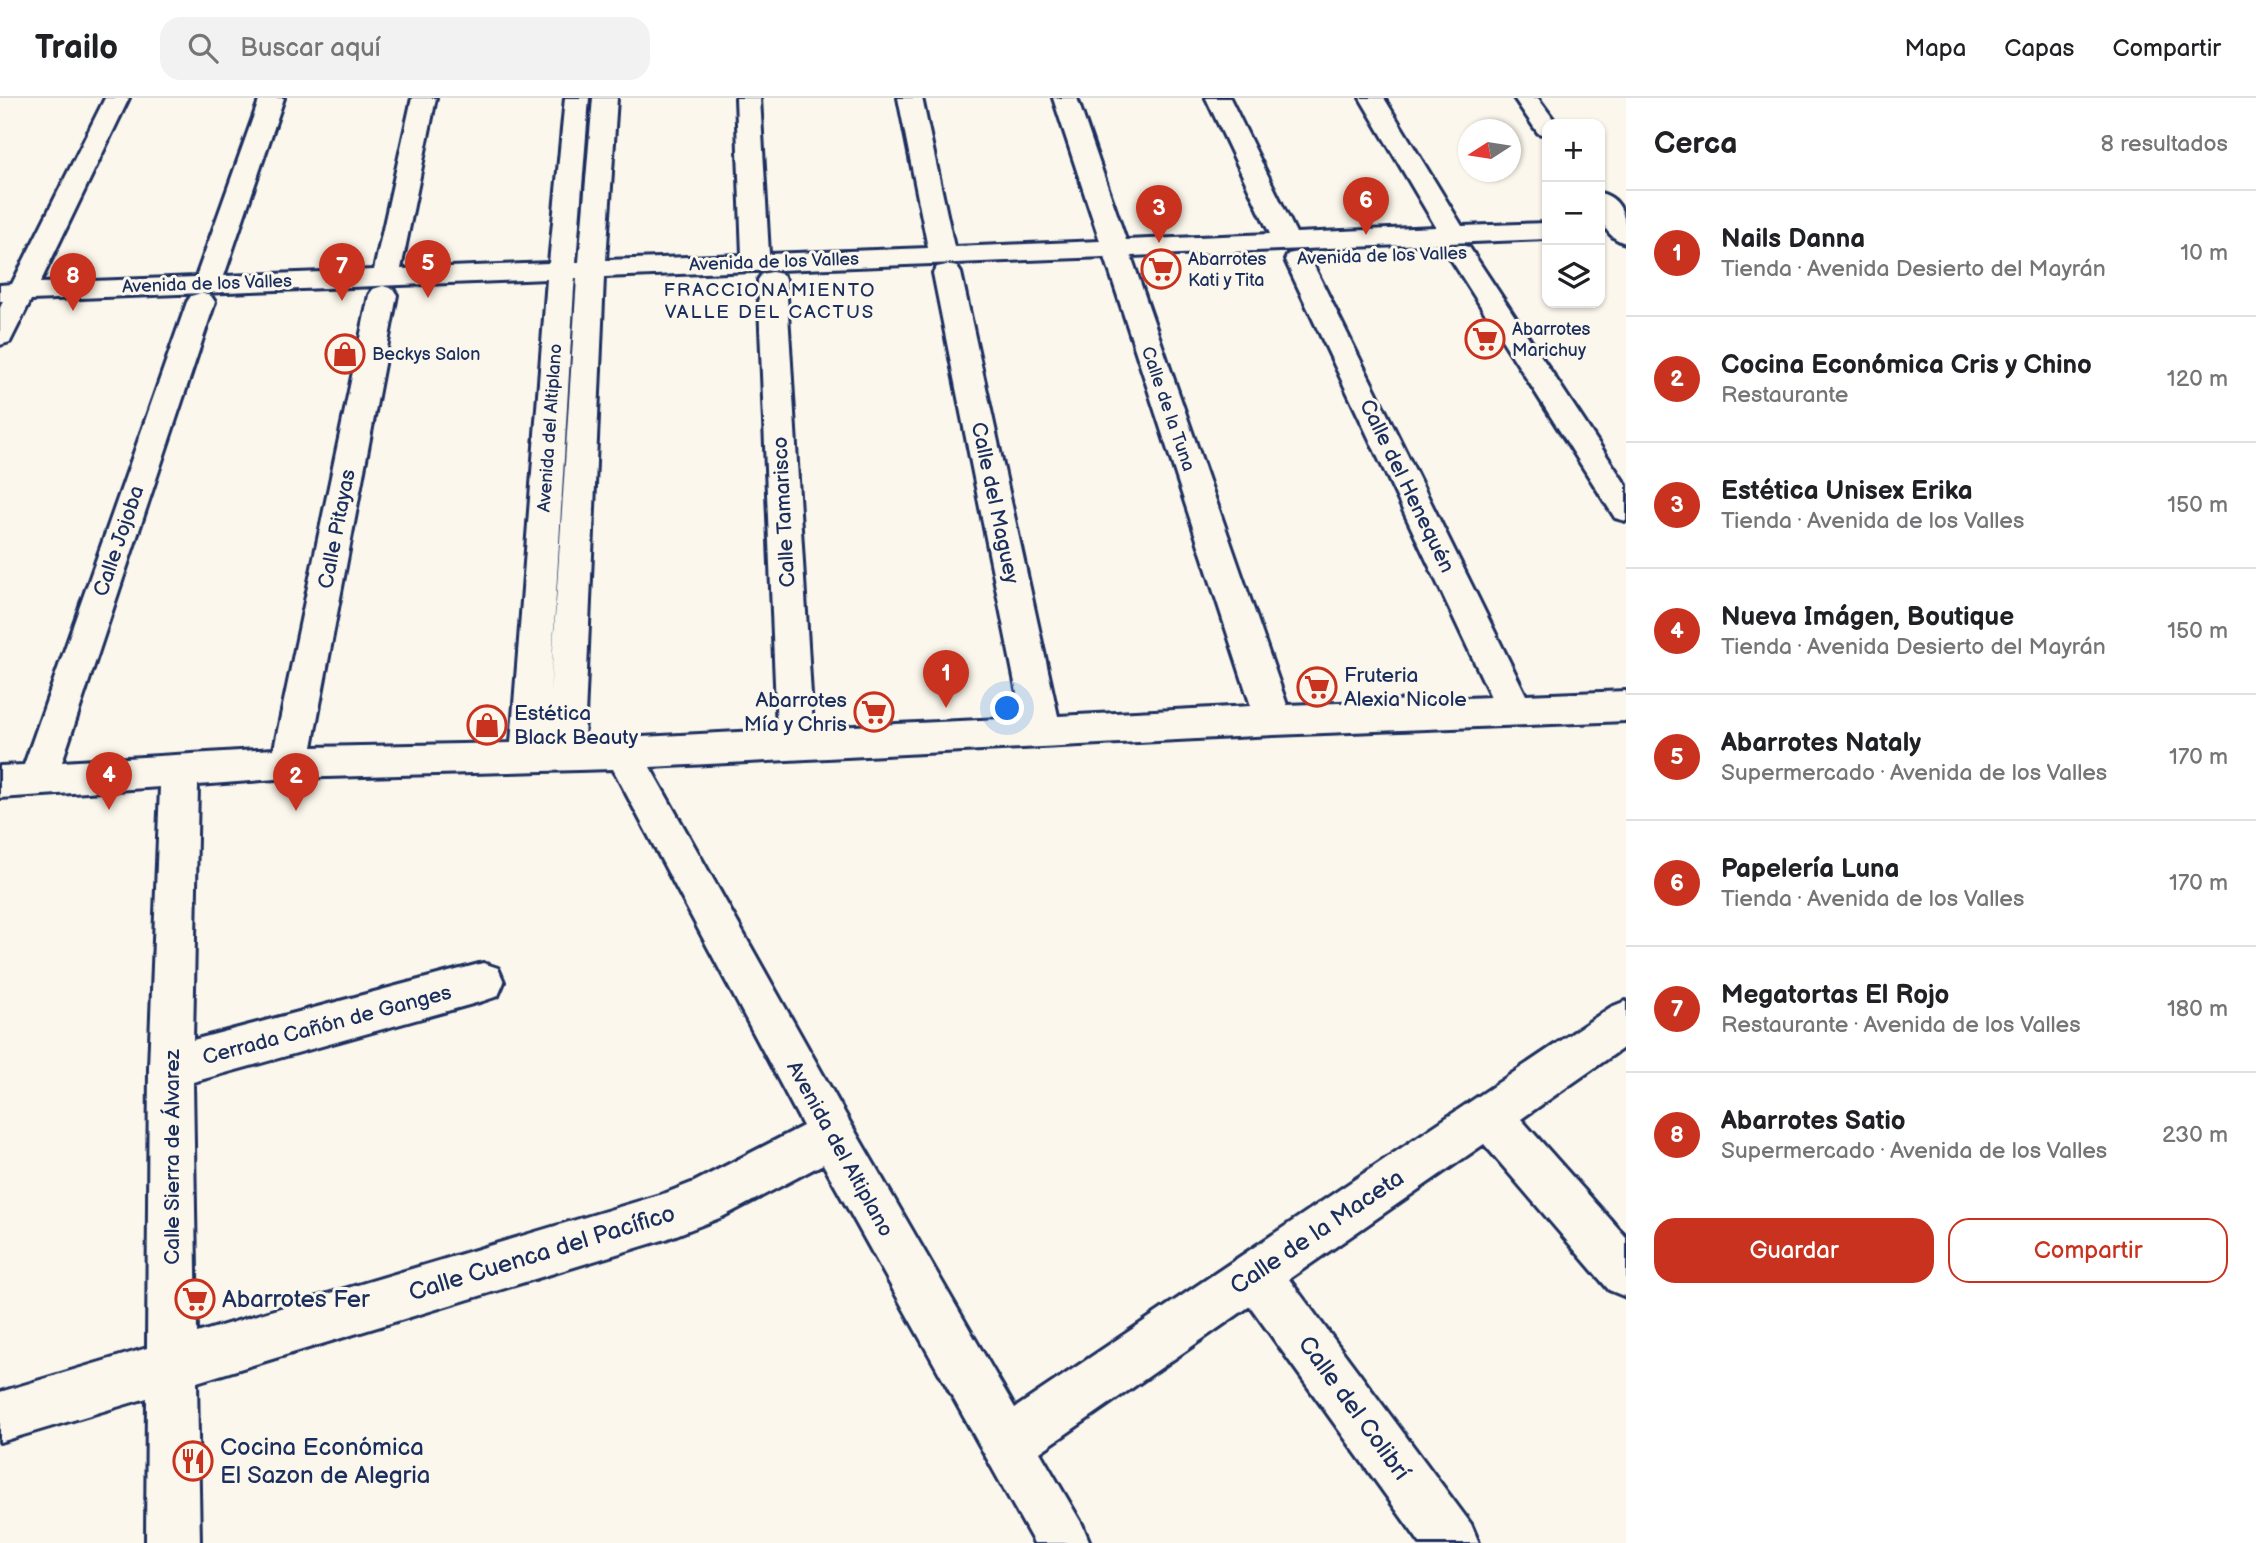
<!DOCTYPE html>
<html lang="es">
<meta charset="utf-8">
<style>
:root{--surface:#fff;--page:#f2f2f2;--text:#202124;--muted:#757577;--line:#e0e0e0;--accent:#c8321e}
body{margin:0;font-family:"Balsamiq Sans",sans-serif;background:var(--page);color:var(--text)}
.controls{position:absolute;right:21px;top:21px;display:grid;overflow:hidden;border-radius:14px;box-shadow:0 2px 5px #0004}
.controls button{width:63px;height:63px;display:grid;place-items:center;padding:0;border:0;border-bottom:2px solid var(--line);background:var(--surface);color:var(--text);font:35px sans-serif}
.compass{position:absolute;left:1458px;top:21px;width:63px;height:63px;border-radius:50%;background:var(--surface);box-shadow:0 2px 5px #0004;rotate:258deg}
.you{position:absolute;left:1008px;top:611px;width:24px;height:24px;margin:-18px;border:5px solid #fff;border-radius:50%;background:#1a73e8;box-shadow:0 0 0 10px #1a73e833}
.badge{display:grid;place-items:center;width:46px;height:46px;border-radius:50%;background:var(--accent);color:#fff;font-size:23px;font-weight:700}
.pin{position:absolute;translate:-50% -58px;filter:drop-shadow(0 2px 4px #0008)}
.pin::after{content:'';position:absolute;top:37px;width:24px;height:21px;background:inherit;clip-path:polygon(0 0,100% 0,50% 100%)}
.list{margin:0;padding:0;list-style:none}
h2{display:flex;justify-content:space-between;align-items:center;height:91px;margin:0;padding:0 28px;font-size:30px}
h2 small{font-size:23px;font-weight:400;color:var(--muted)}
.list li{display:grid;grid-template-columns:46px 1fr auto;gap:21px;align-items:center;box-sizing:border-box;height:126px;padding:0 28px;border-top:2px solid var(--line)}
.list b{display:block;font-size:26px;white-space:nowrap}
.list p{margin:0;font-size:23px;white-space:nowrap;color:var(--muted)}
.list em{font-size:23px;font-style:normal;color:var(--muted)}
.actions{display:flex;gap:14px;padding:21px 28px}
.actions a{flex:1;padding:16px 0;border:2px solid var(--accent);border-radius:21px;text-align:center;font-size:24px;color:var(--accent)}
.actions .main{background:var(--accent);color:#fff}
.icon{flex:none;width:38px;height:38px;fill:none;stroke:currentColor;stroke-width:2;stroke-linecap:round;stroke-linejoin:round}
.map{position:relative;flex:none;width:1626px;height:1445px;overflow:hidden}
header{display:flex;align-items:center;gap:42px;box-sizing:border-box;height:98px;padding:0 35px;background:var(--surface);border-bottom:2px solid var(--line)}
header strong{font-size:33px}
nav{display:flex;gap:38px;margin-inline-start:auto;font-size:24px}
.search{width:490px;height:63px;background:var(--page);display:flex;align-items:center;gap:18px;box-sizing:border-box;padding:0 24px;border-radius:21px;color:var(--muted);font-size:26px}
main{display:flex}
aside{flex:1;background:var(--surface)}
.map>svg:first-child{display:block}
</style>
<header>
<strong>Trailo</strong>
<div class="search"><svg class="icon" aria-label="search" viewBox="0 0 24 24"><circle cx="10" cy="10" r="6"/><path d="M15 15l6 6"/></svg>Buscar aquí</div>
<nav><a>Mapa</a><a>Capas</a><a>Compartir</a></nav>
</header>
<main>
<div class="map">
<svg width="1626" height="1445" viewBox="0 0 1626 1445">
<rect width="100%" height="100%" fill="#fbf7ec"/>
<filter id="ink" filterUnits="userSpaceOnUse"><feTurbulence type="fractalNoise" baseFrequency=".0143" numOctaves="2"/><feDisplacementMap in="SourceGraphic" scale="14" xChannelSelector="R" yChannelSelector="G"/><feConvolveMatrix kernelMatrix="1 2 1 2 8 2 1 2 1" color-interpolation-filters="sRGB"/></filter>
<g filter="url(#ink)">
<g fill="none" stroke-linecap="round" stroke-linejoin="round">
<!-- minor casing -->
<g stroke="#1b2f5e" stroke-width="6">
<path id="minor" d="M105,0h24l-89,185 156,-6 64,-179h24l-60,178 150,-6 38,-172h24l-35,171 148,-6 16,-165h24l-13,164h3l14,-164h24l-11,162 136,-5 -6,-157h24l9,156 159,-6 -30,-150h24l32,149 146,-6 -47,-143h24l49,142 144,-6 -64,-136h24l66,135 140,-6 -76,-129h24l78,128 85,-3v16l-416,17 156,449 204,-8 -206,-437 3,-6 10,-2 10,2 3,6 215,435 100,-4v30l-352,14 -624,32 198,352 167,289 596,-401 15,-6v45l-105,73 105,118v60l-17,-7 -125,-146 -195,135 182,245 8,19h-59l-170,-237 -210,146 42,72 8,19h-56l-211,-379 -101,53 -56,22 -469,143 3,161h-54l1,-145 -147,44v-50l147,-44 2,-281 11,-280 -160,11v-32l24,-1 163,-463 4,-6 10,-3 10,3 4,6 -153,460 212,-13 95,-454 4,-6 10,-3 10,3 4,6 -85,452 199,-4 36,-464 -516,21 -21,42 -10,3v-37l3,-7h-3v-16l12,-1zM1105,159l146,449 -193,10 -97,-443 -4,-6 -10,-2 -10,2 -4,6 89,445 -209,10 -27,-448 -4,-6 -10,-2 -10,2 -4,6 19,450 -193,10 20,-463zM575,180h2l-27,418 24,-408zM613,671l190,357 -109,56 -28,11 -469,140 -4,-251 290,-81 15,-5 6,-14 -6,-14 -15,-5 -290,77 5,-255 92,-7z
M1514,0h24l19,26h-10v11l-9,-2z
M1600,95c25,6 26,29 26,50 -24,-6 -27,-29 -26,-50z
M1460,147l9,2 157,238v36l-11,-3 -168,-265 4,-6z"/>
</g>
<!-- minor -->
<use href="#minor" fill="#fbf7ec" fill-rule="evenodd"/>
</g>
</g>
<!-- icons -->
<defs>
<g id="supermarket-ring" transform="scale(2.0125)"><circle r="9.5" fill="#fbf7ec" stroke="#c8321e" stroke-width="1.5"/><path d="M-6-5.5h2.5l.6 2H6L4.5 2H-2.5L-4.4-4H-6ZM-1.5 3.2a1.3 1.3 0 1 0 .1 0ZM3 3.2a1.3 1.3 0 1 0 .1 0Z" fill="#c8321e"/></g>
<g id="shop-ring" transform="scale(2.0125)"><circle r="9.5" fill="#fbf7ec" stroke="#c8321e" stroke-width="1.5"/><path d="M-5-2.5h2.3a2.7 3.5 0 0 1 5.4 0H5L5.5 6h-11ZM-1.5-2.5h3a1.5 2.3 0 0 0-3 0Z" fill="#c8321e"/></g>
<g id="restaurant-ring" transform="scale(2.0125)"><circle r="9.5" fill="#fbf7ec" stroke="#c8321e" stroke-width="1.5"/><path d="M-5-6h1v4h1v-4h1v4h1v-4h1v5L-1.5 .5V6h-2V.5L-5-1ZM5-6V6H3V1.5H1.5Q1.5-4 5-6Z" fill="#c8321e"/></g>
</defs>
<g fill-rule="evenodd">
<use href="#supermarket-ring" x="1161" y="171"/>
<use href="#supermarket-ring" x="1485" y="241"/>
<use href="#shop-ring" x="345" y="256"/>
<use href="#supermarket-ring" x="1317" y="589"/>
<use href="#supermarket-ring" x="874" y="614"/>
<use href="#shop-ring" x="487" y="627"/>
<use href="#supermarket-ring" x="195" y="1201"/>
<use href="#restaurant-ring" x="193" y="1363"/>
</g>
<g text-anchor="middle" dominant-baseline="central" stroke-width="6" stroke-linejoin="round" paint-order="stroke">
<!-- far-street labels -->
<g font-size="18" fill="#1b2f5e" stroke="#fbf7ec">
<text transform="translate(1382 158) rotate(-2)">Avenida de los Valles</text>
<text transform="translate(774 164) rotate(-2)">Avenida de los Valles</text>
<text transform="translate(207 186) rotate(-2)">Avenida de los Valles</text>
<text transform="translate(1168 311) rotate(71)">Calle de la Tuna</text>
<text transform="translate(550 330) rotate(-86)">Avenida del Altiplano</text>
</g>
<!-- far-poi labels -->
<g font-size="18" fill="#1b2f5e" stroke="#fbf7ec" text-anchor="start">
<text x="1188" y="161">Abarrotes<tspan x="1188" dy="21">Kati y Tita</tspan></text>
<text x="1512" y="231">Abarrotes<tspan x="1512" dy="21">Marichuy</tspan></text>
<text x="372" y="256">Beckys Salon</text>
</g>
<!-- far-neighbourhood labels -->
<g font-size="19" letter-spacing="2" fill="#1b2f5e" stroke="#fbf7ec">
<text x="770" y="192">FRACCIONAMIENTO<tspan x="770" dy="22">VALLE DEL CACTUS</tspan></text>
</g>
<!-- street labels -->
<g font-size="21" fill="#1b2f5e" stroke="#fbf7ec">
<text transform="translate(1407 388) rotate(64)">Calle del Henequén</text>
<text transform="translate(995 405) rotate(78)">Calle del Maguey</text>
<text transform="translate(784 414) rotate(-93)">Calle Tamarisco</text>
<text transform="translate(337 431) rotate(-79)">Calle Pitayas</text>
<text transform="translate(119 443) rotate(-71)">Calle Jojoba</text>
<text transform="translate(327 927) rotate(-15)">Cerrada Cañón de Ganges</text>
<text transform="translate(840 1051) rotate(61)">Avenida del Altiplano</text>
<text transform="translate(172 1059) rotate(-90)">Calle Sierra de Álvarez</text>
</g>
<!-- poi labels -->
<g font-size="21" fill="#1b2f5e" stroke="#fbf7ec" text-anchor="start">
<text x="1344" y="577">Fruteria<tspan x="1344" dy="24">Alexia Nicole</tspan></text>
<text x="847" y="602" text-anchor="end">Abarrotes<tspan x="847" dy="24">Mía y Chris</tspan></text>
<text x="514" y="615">Estética<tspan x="514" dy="24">Black Beauty</tspan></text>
</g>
<!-- near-street labels -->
<g font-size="24" fill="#1b2f5e" stroke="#fbf7ec">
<text transform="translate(1317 1134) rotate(-34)">Calle de la Maceta</text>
<text transform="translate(542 1155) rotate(-17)">Calle Cuenca del Pacífico</text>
<text transform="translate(1354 1310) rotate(54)">Calle del Colibrí</text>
</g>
<!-- near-poi labels -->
<g font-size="24" fill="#1b2f5e" stroke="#fbf7ec" text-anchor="start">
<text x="222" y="1201">Abarrotes Fer</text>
<text x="220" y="1349">Cocina Económica<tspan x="220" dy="28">El Sazon de Alegria</tspan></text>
</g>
</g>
</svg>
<div class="controls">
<button>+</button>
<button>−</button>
<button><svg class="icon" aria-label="layers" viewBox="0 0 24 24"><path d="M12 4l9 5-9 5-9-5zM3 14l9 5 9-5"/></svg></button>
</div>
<svg class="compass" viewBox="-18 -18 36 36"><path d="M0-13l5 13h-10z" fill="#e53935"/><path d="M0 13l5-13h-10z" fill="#757577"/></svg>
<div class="you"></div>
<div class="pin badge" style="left:946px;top:610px">1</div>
<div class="pin badge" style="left:296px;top:713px">2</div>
<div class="pin badge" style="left:1159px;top:145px">3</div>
<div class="pin badge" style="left:109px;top:712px">4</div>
<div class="pin badge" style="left:428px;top:200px">5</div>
<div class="pin badge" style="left:1366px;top:137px">6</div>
<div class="pin badge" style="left:342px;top:203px">7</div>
<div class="pin badge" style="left:73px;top:213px">8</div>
</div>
<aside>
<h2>Cerca<small>8 resultados</small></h2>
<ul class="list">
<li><span class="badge">1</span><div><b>Nails Danna</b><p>Tienda · Avenida Desierto del Mayrán</p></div><em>10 m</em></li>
<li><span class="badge">2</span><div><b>Cocina Económica Cris y Chino</b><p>Restaurante</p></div><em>120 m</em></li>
<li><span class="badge">3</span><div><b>Estética Unisex Erika</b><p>Tienda · Avenida de los Valles</p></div><em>150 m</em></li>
<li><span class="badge">4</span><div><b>Nueva Imágen, Boutique</b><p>Tienda · Avenida Desierto del Mayrán</p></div><em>150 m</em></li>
<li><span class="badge">5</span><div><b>Abarrotes Nataly</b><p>Supermercado · Avenida de los Valles</p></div><em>170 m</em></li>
<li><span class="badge">6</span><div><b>Papelería Luna</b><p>Tienda · Avenida de los Valles</p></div><em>170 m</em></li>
<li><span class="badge">7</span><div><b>Megatortas El Rojo</b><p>Restaurante · Avenida de los Valles</p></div><em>180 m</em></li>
<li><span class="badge">8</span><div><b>Abarrotes Satio</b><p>Supermercado · Avenida de los Valles</p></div><em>230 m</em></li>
</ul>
<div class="actions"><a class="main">Guardar</a><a>Compartir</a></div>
</aside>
</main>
